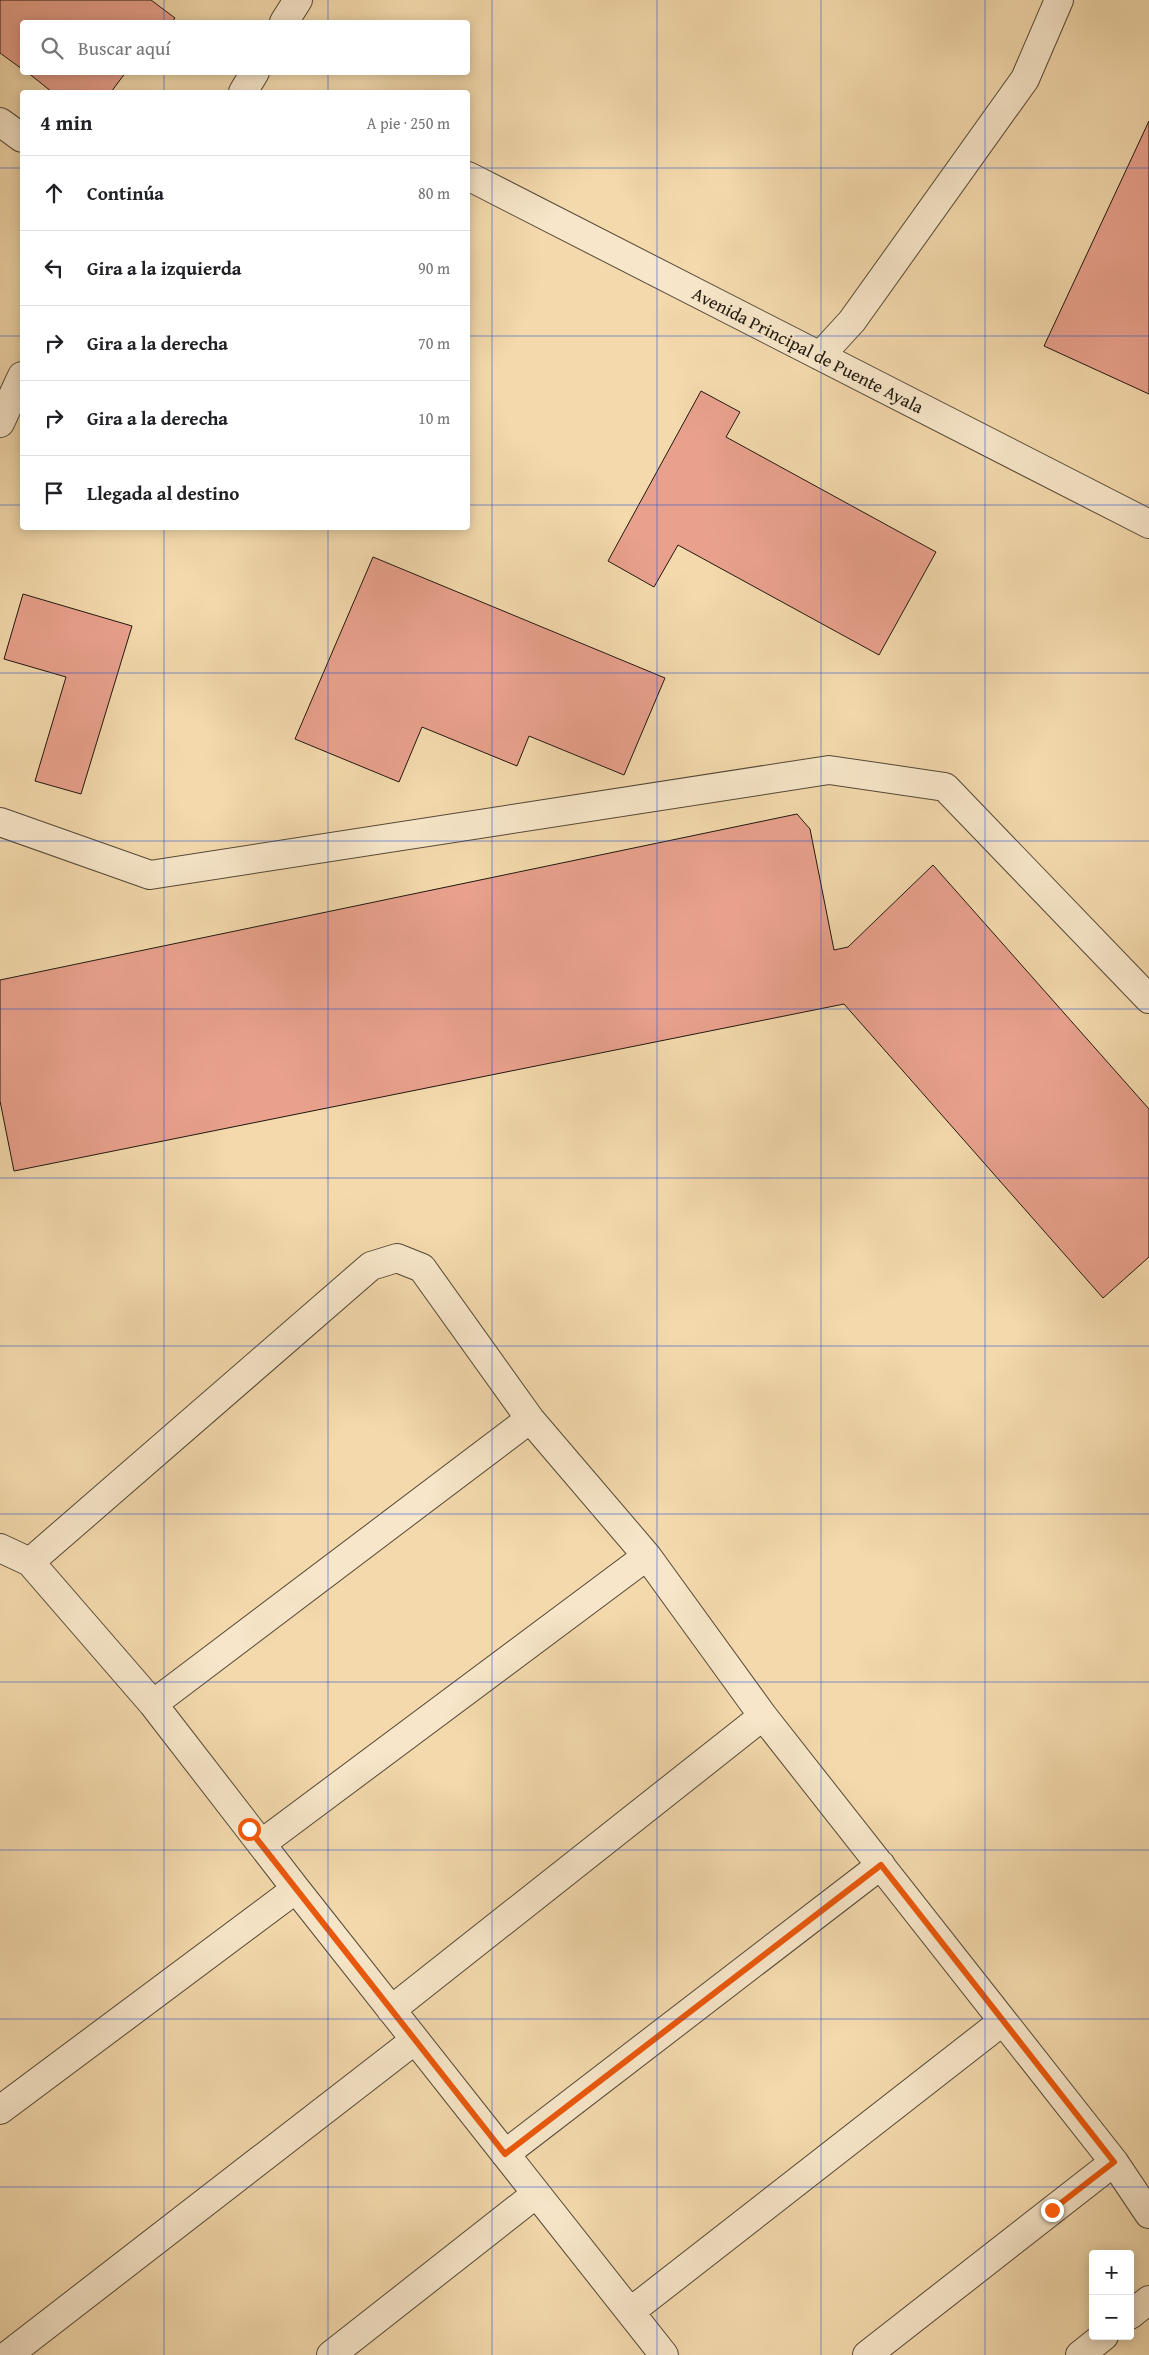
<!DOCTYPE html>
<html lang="es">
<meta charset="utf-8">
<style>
:root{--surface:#fff;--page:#f6f6f6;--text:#202124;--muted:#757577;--line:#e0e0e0}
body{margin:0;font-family:"Gentium Book Plus",serif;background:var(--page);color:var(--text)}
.controls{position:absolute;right:15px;bottom:15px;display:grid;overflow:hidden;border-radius:5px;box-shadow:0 2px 12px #0003}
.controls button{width:45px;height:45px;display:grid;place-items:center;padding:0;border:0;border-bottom:1px solid var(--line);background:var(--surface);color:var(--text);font:25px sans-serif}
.stop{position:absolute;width:15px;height:15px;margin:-11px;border:4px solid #ea580c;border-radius:50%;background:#fff}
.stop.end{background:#ea580c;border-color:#fff;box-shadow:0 1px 5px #0008}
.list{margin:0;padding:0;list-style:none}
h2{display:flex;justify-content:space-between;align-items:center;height:65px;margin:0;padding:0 20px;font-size:21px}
h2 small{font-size:16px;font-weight:400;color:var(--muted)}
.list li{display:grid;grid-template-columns:32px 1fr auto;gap:15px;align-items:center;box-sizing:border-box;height:75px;padding:0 20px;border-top:1px solid var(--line)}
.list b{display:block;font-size:19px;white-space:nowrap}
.list em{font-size:16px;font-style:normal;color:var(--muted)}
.icon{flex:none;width:28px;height:28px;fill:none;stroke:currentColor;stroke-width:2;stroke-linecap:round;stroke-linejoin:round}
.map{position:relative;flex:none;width:1149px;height:2355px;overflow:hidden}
.search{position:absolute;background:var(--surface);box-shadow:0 2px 12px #0003;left:20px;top:20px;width:450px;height:55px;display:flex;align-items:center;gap:12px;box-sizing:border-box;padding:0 18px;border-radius:5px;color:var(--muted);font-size:19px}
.panel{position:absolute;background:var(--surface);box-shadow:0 2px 12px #0003;left:20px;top:90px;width:450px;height:440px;border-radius:5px}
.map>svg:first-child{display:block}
</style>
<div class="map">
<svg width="1149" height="2355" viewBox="0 0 1149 2355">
<rect width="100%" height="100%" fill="#f3d9ac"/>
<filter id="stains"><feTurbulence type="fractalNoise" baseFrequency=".004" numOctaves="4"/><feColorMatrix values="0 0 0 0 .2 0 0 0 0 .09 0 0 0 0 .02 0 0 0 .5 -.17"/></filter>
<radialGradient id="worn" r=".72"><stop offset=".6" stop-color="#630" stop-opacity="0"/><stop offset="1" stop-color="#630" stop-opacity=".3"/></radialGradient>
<!-- building -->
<path fill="#e9a18d" stroke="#20180f" d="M0,0h151l24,18 -3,4h-150v47l-22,-16z
M27,72h99l-15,20h-59z
M1149,121v273l-105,-48z
M701,391l39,21 -14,25 210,115 -57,103 -201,-110 -24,42 -46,-26z
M373,557l292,121 -41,97 -95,-39 -12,30 -95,-39 -23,55 -104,-43z
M23,594l109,32 -51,168 -46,-13 31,-104 -62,-18z
M797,814l13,15 24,121 14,-3 85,-82 216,244v148l-46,41 -259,-294 -830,167 -14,-70v-121z"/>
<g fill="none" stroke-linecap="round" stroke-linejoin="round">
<!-- minor casing -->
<g stroke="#554836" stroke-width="30">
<path id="minor" d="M284,22l14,-22
M243,92l12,-20
M0,122l22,16
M468,176l681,348
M820,356l32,-35 173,-242 34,-79
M0,423l22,-47
M0,822l150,53 679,-105 116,17 204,212
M0,1548l30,14 123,142 143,185 368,466
M30,1562l341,-296 26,-8 25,10 108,151 117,137 116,160 351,446 35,52
M153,1704l377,-285
M261,1844l386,-288
M391,2010l372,-294
M0,2110l296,-221
M505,2154l376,-289
M630,2312l373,-291
M1130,2315l19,-15
M8,2355l407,-315
M331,2355l205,-161
M867,2355l247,-193
M1080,2355l24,-19"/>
</g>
<!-- minor -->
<use href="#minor" stroke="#f7e6c9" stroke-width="28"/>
</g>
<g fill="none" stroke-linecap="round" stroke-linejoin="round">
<!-- route -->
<path stroke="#ea580c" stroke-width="6" d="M249,1829l256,325 376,-289 233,297 -62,48"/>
</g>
<!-- grid -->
<path fill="none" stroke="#1d4ed8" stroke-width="1" stroke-opacity="0.55" d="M164,0v22M328,0v22M492,0v2355M657,0v2355M821,0v2355M985,0v2355M164,72v20M328,72v20M0,168h22M468,168h681M0,336h22M468,336h681M0,505h22M468,505h681M164,528v1827M328,528v1827M0,673h1149M0,841h1149M0,1009h1149M0,1178h1149M0,1346h1149M0,1514h1149M0,1682h1149M0,1850h1149M0,2019h1149M0,2187h1149"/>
<g text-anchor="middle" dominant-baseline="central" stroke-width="4" stroke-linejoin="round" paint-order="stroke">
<!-- street labels -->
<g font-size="18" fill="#20180f" stroke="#f7e6c9">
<text transform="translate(808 350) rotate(27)">Avenida Principal de Puente Ayala</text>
</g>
</g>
<rect width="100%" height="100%" filter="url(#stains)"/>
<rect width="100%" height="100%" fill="url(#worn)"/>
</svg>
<div class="controls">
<button>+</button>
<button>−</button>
</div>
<div class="stop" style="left:249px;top:1829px"></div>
<div class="stop end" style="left:1052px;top:2210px"></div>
<div class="search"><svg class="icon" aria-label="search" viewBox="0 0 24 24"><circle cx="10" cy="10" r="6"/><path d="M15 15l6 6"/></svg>Buscar aquí</div>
<section class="panel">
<h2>4 min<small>A pie · 250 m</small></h2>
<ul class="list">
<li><svg class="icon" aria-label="ahead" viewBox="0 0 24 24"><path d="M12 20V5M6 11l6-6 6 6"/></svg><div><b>Continúa</b></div><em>80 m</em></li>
<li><svg class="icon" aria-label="left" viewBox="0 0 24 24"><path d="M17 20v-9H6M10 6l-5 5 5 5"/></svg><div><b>Gira a la izquierda</b></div><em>90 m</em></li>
<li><svg class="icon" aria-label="right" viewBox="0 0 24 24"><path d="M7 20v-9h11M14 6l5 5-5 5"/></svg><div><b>Gira a la derecha</b></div><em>70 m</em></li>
<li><svg class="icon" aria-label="right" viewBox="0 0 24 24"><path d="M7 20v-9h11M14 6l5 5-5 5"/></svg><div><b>Gira a la derecha</b></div><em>10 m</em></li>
<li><svg class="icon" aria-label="arrive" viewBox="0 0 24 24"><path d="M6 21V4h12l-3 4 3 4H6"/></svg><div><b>Llegada al destino</b></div></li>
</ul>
</section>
</div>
